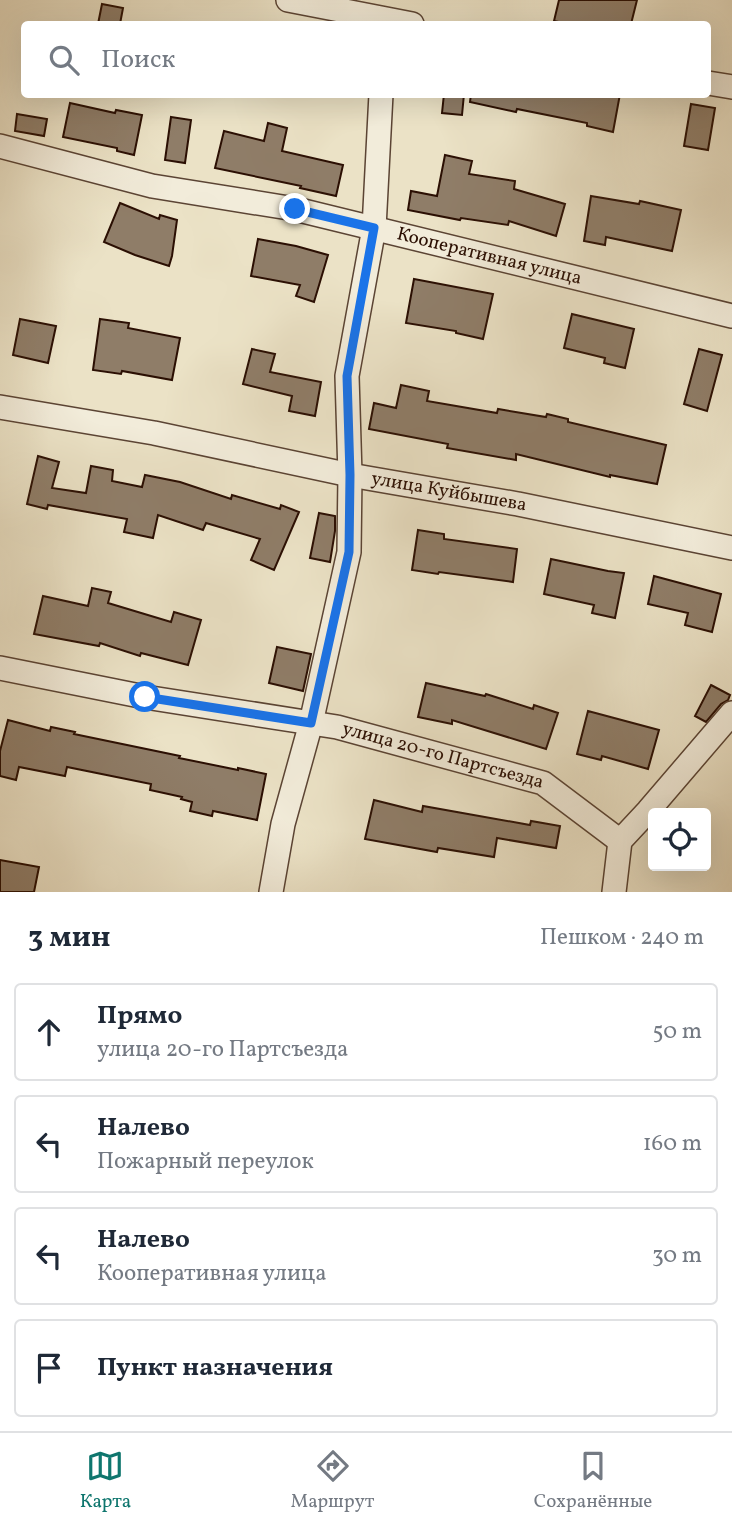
<!DOCTYPE html>
<html lang="ru">
<meta charset="utf-8">
<style>
:root{--surface:#fff;--page:#f2f2f3;--text:#1f2937;--muted:#747a83;--line:#e0e1e3;--accent:#0f766e}
body{margin:0;font-family:Vollkorn,serif;background:var(--page);color:var(--text)}
.controls{position:absolute;right:21px;bottom:21px;display:grid;overflow:hidden;border-radius:7px;box-shadow:0 7px 28px #0002}
.controls button{width:63px;height:63px;display:grid;place-items:center;padding:0;border:0;border-bottom:2px solid var(--line);background:var(--surface);color:var(--text);font:35px sans-serif}
.stop{position:absolute;width:21px;height:21px;margin:-16px;border:5px solid #1a73e8;border-radius:50%;background:#fff}
.stop.end{background:#1a73e8;border-color:#fff;box-shadow:0 2px 7px #0008}
.list{margin:0;padding:0;list-style:none}
h2{display:flex;justify-content:space-between;align-items:center;height:91px;margin:0;padding:0 28px;font-size:30px}
h2 small{font-size:23px;font-weight:400;color:var(--muted)}
.list li{display:grid;grid-template-columns:46px 1fr auto;gap:21px;align-items:center;box-sizing:border-box;height:98px;margin:0 14px 14px;padding:0 14px;border:2px solid var(--line);border-radius:7px}
.list b{display:block;font-size:26px;white-space:nowrap}
.list p{margin:0;font-size:23px;white-space:nowrap;color:var(--muted)}
.list em{font-size:23px;font-style:normal;color:var(--muted)}
.icon{flex:none;width:38px;height:38px;fill:none;stroke:currentColor;stroke-width:2;stroke-linecap:round;stroke-linejoin:round}
.map{position:relative;flex:none;width:732px;height:892px;overflow:hidden}
.search{position:absolute;background:var(--surface);box-shadow:0 7px 28px #0002;left:21px;right:21px;top:21px;height:77px;display:flex;align-items:center;gap:18px;box-sizing:border-box;padding:0 24px;border-radius:7px;color:var(--muted);font-size:26px}
.sheet{height:539px;background:var(--surface)}
nav{display:flex;justify-content:space-around;align-items:center;box-sizing:border-box;height:98px;border-top:2px solid var(--line);background:var(--surface);font-size:19px;color:var(--muted)}
nav a{display:grid;justify-items:center;gap:4px}
nav .on{color:var(--accent)}
.map>svg:first-child{display:block}
</style>
<div class="map">
<svg width="732" height="892" viewBox="0 0 732 892">
<rect width="100%" height="100%" fill="#ebe2c6"/>
<filter id="stains"><feTurbulence type="fractalNoise" baseFrequency=".00286" numOctaves="4"/><feColorMatrix values="0 0 0 0 .2 0 0 0 0 .09 0 0 0 0 .02 0 0 0 .5 -.17"/></filter>
<radialGradient id="worn" r=".72"><stop offset=".6" stop-color="#630" stop-opacity="0"/><stop offset="1" stop-color="#630" stop-opacity=".3"/></radialGradient>
<!-- building -->
<path fill="#8f7d68" stroke="#2b0f03" stroke-width="2" d="M559,0h78l-6,24h-63l-14,-3z
M102,4l21,4 -3,16h-22z
M444,94h20l-2,21 -20,-2z
M471,94h149l-7,38 -26,-6v-3l-70,-14 -1,3 -46,-10z
M70,103l45,10 1,-3 26,5 -8,40 -17,-4v-3l-54,-11z
M691,104l24,4 -7,42 -24,-4z
M17,114l30,5 -3,17 -29,-5z
M171,117l20,3 -6,43 -20,-3z
M268,123l19,5 -5,23 61,14 -7,31 -36,-8 1,-2 -86,-18 9,-37 40,10z
M445,155l27,6 -3,13 46,7 -1,8 51,15 -9,32 -47,-15 -1,4 -47,-7 -1,2 -52,-10 3,-19 26,5z
M591,196l48,8 1,-3 41,9 -9,41 -66,-14 -1,8 -21,-4z
M120,203l39,16 1,-4 17,5 -5,36 -3,10 -34,-11 -31,-13z
M258,239l38,7 32,9 -14,47 -18,-6 4,-11 -49,-9z
M414,279l79,15 -10,45 -27,-6v-2l-50,-8z
M572,314l62,15 -9,39 -21,-5 1,-5 -41,-10z
M20,319l36,7 -8,37 -35,-8z
M100,319l29,4 -1,5 52,10 -8,42 -50,-9 -1,3 -28,-4z
M252,349l23,5 -5,18 51,10 -6,34 -26,-5 3,-15 -49,-12z
M699,349l23,6 -15,56 -23,-7z
M401,385l28,6 -2,10 70,12 1,-4 48,8 1,-3 21,5v3l98,23 -9,39 -47,-9v2l-94,-23v6l-69,-12 1,-4 -79,-15 5,-26 22,5z
M38,456l21,6 -7,26 34,5 5,-27 22,4 -1,11 30,6 3,-12 35,7 51,17 1,-4 48,14 1,-4 18,7 -25,58 -23,-10 9,-21 -54,-16 -3,7 -45,-15 -5,23 -29,-6 3,-13 -79,-14 -1,4 -20,-5z
M319,513l16,3v15l-5,31 -20,-4z
M418,530l26,4v5l73,10 -4,33 -74,-10 -1,2 -26,-4z
M551,559l57,12 16,2 -9,45 -23,-5 2,-8 -50,-11z
M654,576l67,18 -9,38 -27,-7 3,-12 -40,-9z
M92,588l19,4 -3,11 63,19 3,-10 27,8 -13,45 -47,-12 -1,3 -40,-13 -1,3 -65,-12 9,-38 45,10z
M277,647l34,7 -8,37 -34,-8z
M426,683l59,13 1,-2 47,15 1,-4 24,8 -12,36 -94,-29v4l-34,-7z
M711,685l19,10 -2,5 -7,4 -15,18 -11,-6z
M588,711l71,19 -11,39 -46,-13 -1,4 -24,-6z
M8,720l42,11 1,-4 24,5 -1,2 106,22 -1,2 59,12v-2l28,6 -9,46 -44,-9 -1,5 -22,-5 2,-9 -11,-3 1,-2 -32,-7 1,-6 -84,-17 -2,9 -46,-9 -3,13 -16,-4v-25z
M374,800l48,12 1,-6 107,19 1,-4 29,5 -4,22 -59,-10 -3,19 -56,-9 -1,4 -72,-13z
M0,860l39,7 -5,25h-34z"/>
<g fill="none" stroke-linecap="round" stroke-linejoin="round">
<!-- minor casing -->
<g stroke="#5b4434" stroke-width="26">
<g id="minor">
<path d="M288,0l124,24"/>
<path d="M708,83l24,4"/>
<path id="s1" d="M0,146l152,40 143,23 437,107"/>
<path id="s2" d="M0,407l154,26 196,42 168,29 214,44"/>
<path id="s3" d="M0,668l145,29 192,30 206,56 77,58"/>
<path d="M271,892l12,-68 28,-101 38,-171 1,-77 -3,-99 27,-148 7,-134"/>
<path d="M614,892l6,-51 28,-30 84,-98"/>
</g>
</g>
<!-- minor -->
<use href="#minor" stroke="#f2ecda" stroke-width="23"/>
</g>
<g fill="none" stroke-linecap="round" stroke-linejoin="round">
<!-- route -->
<path stroke="#1a73e8" stroke-width="9" d="M145,697l166,26 38,-171 1,-77 -3,-99 27,-148 -79,-19"/>
</g>
<g text-anchor="middle" dominant-baseline="central" stroke-width="6" stroke-linejoin="round" paint-order="stroke">
<!-- street labels -->
<g font-size="19" fill="#2b0f03" stroke="#f2ecda">
<text stroke="none"><textPath href="#s1" startOffset="502">Кооперативная улица</textPath></text>
<text stroke="none"><textPath href="#s2" startOffset="457">улица Куйбышева</textPath></text>
<text stroke="none"><textPath href="#s3" startOffset="452">улица 20-го Партсъезда</textPath></text>
</g>
</g>
<rect width="100%" height="100%" filter="url(#stains)"/>
<rect width="100%" height="100%" fill="url(#worn)"/>
</svg>
<div class="controls">
<button><svg class="icon" aria-label="locate" viewBox="0 0 24 24"><circle cx="12" cy="12" r="6"/><path d="M12 2v4M12 18v4M2 12h4M18 12h4"/></svg></button>
</div>
<div class="stop" style="left:145px;top:697px"></div>
<div class="stop end" style="left:295px;top:209px"></div>
<div class="search"><svg class="icon" aria-label="search" viewBox="0 0 24 24"><circle cx="10" cy="10" r="6"/><path d="M15 15l6 6"/></svg>Поиск</div>
</div>
<section class="sheet">
<h2>3 мин<small>Пешком · 240 m</small></h2>
<ul class="list">
<li><svg class="icon" aria-label="ahead" viewBox="0 0 24 24"><path d="M12 20V5M6 11l6-6 6 6"/></svg><div><b>Прямо</b><p>улица 20-го Партсъезда</p></div><em>50 m</em></li>
<li><svg class="icon" aria-label="left" viewBox="0 0 24 24"><path d="M17 20v-9H6M10 6l-5 5 5 5"/></svg><div><b>Налево</b><p>Пожарный переулок</p></div><em>160 m</em></li>
<li><svg class="icon" aria-label="left" viewBox="0 0 24 24"><path d="M17 20v-9H6M10 6l-5 5 5 5"/></svg><div><b>Налево</b><p>Кооперативная улица</p></div><em>30 m</em></li>
<li><svg class="icon" aria-label="arrive" viewBox="0 0 24 24"><path d="M6 21V4h12l-3 4 3 4H6"/></svg><div><b>Пункт назначения</b></div></li>
</ul>
</section>
<nav>
<a class="on"><svg class="icon" aria-label="map" viewBox="0 0 24 24"><path d="M3 6l6-2 6 2 6-2v14l-6 2-6-2-6 2zM9 4v14M15 6v14"/></svg>Карта</a>
<a><svg class="icon" aria-label="directions" viewBox="0 0 24 24"><path d="M12 3l9 9-9 9-9-9zM9 14v-3h6M13 9l2 2-2 2"/></svg>Маршрут</a>
<a><svg class="icon" aria-label="saved" viewBox="0 0 24 24"><path d="M7 4h10v16l-5-4-5 4z"/></svg>Сохранённые</a>
</nav>
